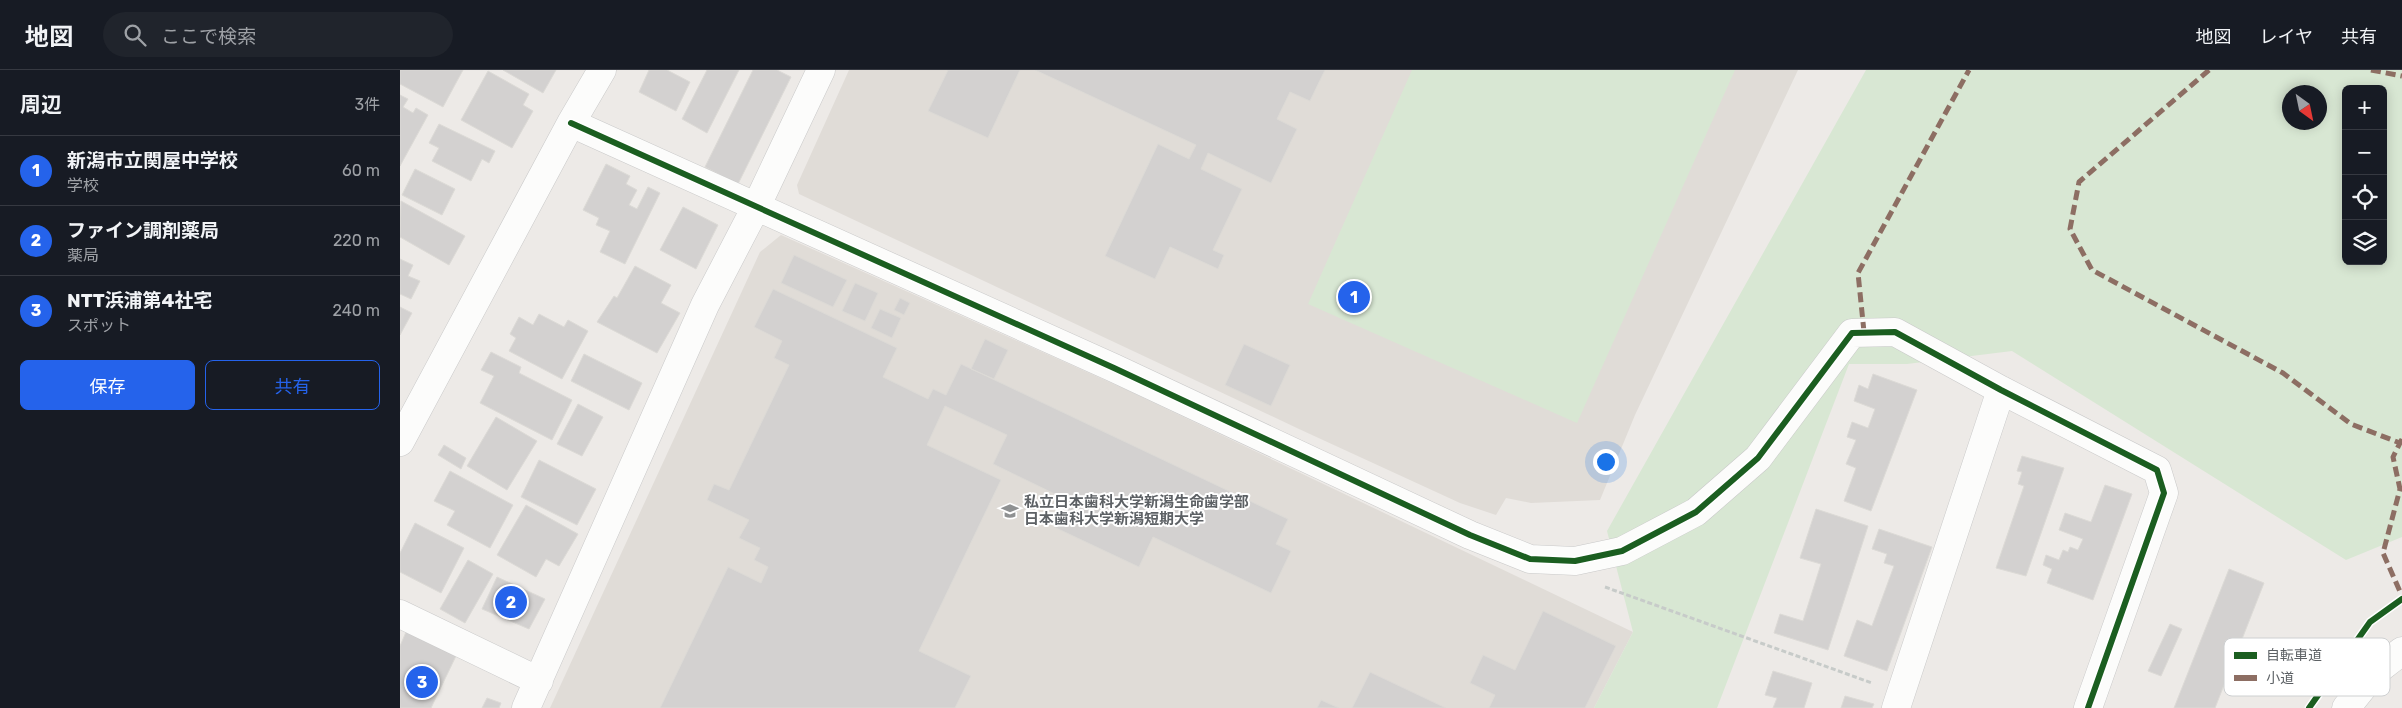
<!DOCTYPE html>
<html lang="ja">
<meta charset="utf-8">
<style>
:root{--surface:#171b24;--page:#20242c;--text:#f1f3f6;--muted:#9ea1a6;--line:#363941;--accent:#2563eb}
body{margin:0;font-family:Rubik,"Noto Sans JP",sans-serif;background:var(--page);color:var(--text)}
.controls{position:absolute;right:15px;top:15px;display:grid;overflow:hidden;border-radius:8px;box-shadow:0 2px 12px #0003}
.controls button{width:45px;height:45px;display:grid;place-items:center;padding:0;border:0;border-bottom:1px solid var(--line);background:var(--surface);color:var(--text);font:25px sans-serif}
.compass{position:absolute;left:1882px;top:15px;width:45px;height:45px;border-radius:50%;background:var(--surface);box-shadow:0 2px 12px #0003;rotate:147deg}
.you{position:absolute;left:1205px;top:391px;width:18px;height:18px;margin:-12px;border:4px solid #fff;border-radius:50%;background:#1a73e8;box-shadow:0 0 0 8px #1a73e833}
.badge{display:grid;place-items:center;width:32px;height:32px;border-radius:50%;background:var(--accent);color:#fff;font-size:16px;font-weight:700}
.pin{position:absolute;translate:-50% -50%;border:2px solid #fff;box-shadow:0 1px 5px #0006}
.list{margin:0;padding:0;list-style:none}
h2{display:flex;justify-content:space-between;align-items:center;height:65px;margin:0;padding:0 20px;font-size:21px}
h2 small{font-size:16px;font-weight:400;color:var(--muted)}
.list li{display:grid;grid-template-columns:32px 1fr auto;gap:15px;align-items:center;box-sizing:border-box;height:70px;padding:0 20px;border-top:1px solid var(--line)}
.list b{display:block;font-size:19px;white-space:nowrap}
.list p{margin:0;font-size:16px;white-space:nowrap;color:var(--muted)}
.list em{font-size:16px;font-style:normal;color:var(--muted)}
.actions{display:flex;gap:10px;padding:15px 20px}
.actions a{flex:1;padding:11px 0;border:1px solid var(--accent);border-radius:8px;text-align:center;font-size:18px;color:var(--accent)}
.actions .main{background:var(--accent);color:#fff}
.icon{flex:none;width:28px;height:28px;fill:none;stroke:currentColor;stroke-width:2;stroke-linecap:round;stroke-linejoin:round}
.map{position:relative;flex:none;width:2002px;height:638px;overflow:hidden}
header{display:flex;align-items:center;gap:30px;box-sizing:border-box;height:70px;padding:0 25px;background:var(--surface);border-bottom:1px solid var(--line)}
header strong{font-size:24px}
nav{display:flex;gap:28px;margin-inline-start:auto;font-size:18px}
.search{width:350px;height:45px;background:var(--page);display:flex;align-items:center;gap:12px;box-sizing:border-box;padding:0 18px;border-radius:28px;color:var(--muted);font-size:19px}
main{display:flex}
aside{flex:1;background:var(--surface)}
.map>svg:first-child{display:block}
</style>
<header>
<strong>地図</strong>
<div class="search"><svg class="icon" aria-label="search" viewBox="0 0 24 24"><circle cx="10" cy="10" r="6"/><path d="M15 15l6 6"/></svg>ここで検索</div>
<nav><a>地図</a><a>レイヤ</a><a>共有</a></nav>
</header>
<main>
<aside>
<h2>周辺<small>3件</small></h2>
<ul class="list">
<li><span class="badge">1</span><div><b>新潟市立関屋中学校</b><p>学校</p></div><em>60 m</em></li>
<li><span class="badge">2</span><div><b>ファイン調剤薬局</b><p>薬局</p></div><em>220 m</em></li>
<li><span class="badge">3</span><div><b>NTT浜浦第4社宅</b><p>スポット</p></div><em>240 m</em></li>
</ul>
<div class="actions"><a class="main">保存</a><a>共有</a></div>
</aside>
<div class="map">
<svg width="2002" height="638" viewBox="0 0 2002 638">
<rect width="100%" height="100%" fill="#edeae7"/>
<!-- education -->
<path fill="#e0dcd7" d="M449,0h949l-163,345 -35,85 -69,3 -25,-5 -10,17 -36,-12 -161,-74 -500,-235 -2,-9z
M381,165l346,155 506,242 -39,76h-1044l210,-456z"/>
<!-- green -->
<path fill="#d8e7d3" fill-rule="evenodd" d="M1012,0h323l-158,353 -269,-119z
M1466,0h536v467l-56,23 -334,-209 -105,13h-58l-132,344h-123l39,-76 -26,-101zM1946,19h37v172h-37zM1890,22h30v30h-30z"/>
<!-- building -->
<path fill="#d3d1d0" stroke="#dcdad6" d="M0,0h63l-20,37 -43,-23z
M103,0h53l-13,23z
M249,0h18l23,12 -14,29 -37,-19z
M307,0h32l-32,63 -25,-14z
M353,0h24l14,7 -53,107 -33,-17z
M548,0h72l-32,68 -60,-27z
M635,0h290l-15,31 -20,-9 -13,27 20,10 -26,54 -63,-30 -7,16 41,20 -29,61 11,5 -6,14 -48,-22 -15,32 -50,-23 53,-112 31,15 7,-14z
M88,1l41,23 -6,11 10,6 -21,37 -51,-28z
M0,25l8,4 -5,8 10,6 3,-5 12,7 -28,51z
M39,54l56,27 -6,12 -7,-4 -11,22 -39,-20 7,-13 -10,-5z
M206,94l24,12 -4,8 11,6 -8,15 8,4 11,-22 12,6 -35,71 -25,-12 10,-21 -14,-6 3,-7 -16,-8z
M15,99l40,20 -13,26 -40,-20z
M1,131l64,35 -16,29 -49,-28z
M283,137l35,18 -22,44 -36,-19z
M394,185l53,25 -14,27 -52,-24z
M0,189l13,6 -5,11 12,5 -9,18 -11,-5z
M235,196l36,19 -10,18 19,10 -23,40 -60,-31 17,-26 3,2z
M455,213l23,10 -13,28 -23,-10z
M373,219l124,59 -14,29 45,22 5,-10 13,6 15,-31 327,155 -12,25 15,7 -20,42 -118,-56 -14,30 -85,-40 13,-27 -74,-36 14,-29 -62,-29 -18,39 74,35 -82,171 52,25 -16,32h-295l68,-141 33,16 7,-16 -14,-7 6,-12 -21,-10 10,-18 -42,-20 7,-16 15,6 60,-125 -15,-7 8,-17 -28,-14z
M500,228l10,5 -6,12 -10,-5z
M0,237l12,6 -12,22z
M480,239l21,9 -9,20 -21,-10z
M139,244l25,13 4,-7 20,11 -26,48 -53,-28 7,-13 -6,-4 9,-17 14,8z
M585,269l23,11 -14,29 -23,-10z
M844,274l46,21 -19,41 -46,-21z
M91,282l30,15 -2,6 53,27 -20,40 -72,-37 14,-27 -13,-6z
M184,284l58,29 -13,27 -58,-29z
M1473,304l44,16 -46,121 -27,-10 12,-33 -10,-4 10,-24 -9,-3 5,-15 16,6 7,-19 -21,-8 5,-16 9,4z
M178,334l25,13 -21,39 -25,-12z
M96,347l41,24 -30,49 -40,-24z
M44,375l22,13 -5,11 -23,-14z
M1622,386l42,12 -38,108 -30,-8 28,-82 -6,-2 4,-12 -5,-1z
M139,390l57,29 -19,36 -56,-28z
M50,401l63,34 -23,43 -43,-23 8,-14 -21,-10z
M1705,415l27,9 -39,106 -46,-17 5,-14 -9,-4 3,-10 13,5 4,-10 5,2 2,-5 8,3 5,-11 -24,-9 6,-17 26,9z
M126,435l52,29 -19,32 -13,-7 -10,18 -39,-22z
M1416,439l52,17 -40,124 -54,-17 6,-19 23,7 18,-57 -21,-6z
M15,453l49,25 -23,45 -41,-21v-19z
M1479,459l53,18 -45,124 -43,-15 13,-36 15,6 22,-60 -10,-3 3,-9 -15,-5z
M68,490l25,14 -28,49 -25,-14z
M1829,499l35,14 -49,125h-41z
M97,507l48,22 -16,30 -47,-20z
M1143,541l73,35 -31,62h-96l6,-13 -25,-12 13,-28 32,15z
M1770,554l12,5 -21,47 -13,-5z
M6,562l50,24 -25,52h-31v-62z
M1373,601l39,12 -8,25h-31l4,-10 -12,-3z
M970,602l76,36h-94z
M1445,626l29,8 -2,4h-31z
M87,628l14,5 -2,5h-17z
M921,630l18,8h-22z"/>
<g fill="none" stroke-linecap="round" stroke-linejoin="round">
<!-- minor casing -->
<g stroke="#c9c9c9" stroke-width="29">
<path id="minor" d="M171,53l543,245 356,167 60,24 45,2 47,-10 74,-39 62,-54 94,-125 43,-1 106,58 156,80 7,23 -76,215
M0,372l171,-319 31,-53
M0,544l139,67
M126,638l179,-403 52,-100 64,-135
M1496,638l105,-318
M1946,638l29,-36 27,-21"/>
</g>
<!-- path -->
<path stroke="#c7cbc9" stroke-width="3" stroke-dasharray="5 2.5" stroke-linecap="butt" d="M1205,517l267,96
M1951,579l19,-27 32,-23
M1909,638l7,-10"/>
<!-- minor -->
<use href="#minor" stroke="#fcfcfb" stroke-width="28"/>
<!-- quiet -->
<path stroke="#8d6e63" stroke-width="5" stroke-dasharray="10 5" stroke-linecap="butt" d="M1809,0l-130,112 -9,47 22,41 191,103 68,51 49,19
M1971,0l31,6
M1464,262l-6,-59 111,-203
M2002,369l-9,18 7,32 -17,64 19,43"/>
<!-- cycleway casing -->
<g stroke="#fff" stroke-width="9">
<path id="cycleway" d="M171,53l543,245 356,167 60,24 45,2 47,-10 74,-39 62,-54 94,-125 43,-1 106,58 156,80 7,23 -76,215
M1909,638l61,-86 32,-23"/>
</g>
<!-- cycleway -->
<use href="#cycleway" stroke="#1b5e20" stroke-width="6"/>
</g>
<!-- icons -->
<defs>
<g id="university-bare" transform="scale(1.35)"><path d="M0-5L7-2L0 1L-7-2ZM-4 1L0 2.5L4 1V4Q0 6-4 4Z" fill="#8f9192" stroke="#fff" stroke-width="2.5" paint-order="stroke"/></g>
</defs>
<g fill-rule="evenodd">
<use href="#university-bare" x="610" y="441"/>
</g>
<g text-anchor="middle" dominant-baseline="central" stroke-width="4" stroke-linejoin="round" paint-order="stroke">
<!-- poi labels -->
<g font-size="15" font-weight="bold" fill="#5d6165" stroke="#fff" text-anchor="start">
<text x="624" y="432">私立日本歯科大学新潟生命歯学部<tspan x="624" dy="17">日本歯科大学新潟短期大学</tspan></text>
</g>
</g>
<!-- legend -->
<rect x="1824" y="568" width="166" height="58" rx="8" fill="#fff" stroke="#ced0d1" stroke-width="1"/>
<rect x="1834" y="582" width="23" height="7" fill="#1b5e20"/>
<rect x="1834" y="605" width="23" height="6" fill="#8d6e63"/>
<g font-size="14" fill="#5d6165">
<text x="1866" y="590">自転車道</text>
<text x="1866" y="613">小道</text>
</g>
</svg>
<div class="controls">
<button>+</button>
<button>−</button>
<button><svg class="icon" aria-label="locate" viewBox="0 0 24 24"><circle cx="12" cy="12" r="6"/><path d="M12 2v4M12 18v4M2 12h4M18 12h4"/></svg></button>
<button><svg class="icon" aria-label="layers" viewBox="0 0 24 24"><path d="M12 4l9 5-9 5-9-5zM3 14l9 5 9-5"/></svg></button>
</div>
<svg class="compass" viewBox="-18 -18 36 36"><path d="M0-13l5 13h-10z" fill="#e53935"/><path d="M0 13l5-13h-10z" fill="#9ea1a6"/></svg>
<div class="you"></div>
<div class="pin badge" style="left:954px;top:227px">1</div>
<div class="pin badge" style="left:111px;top:532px">2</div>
<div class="pin badge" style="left:22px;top:612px">3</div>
</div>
</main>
